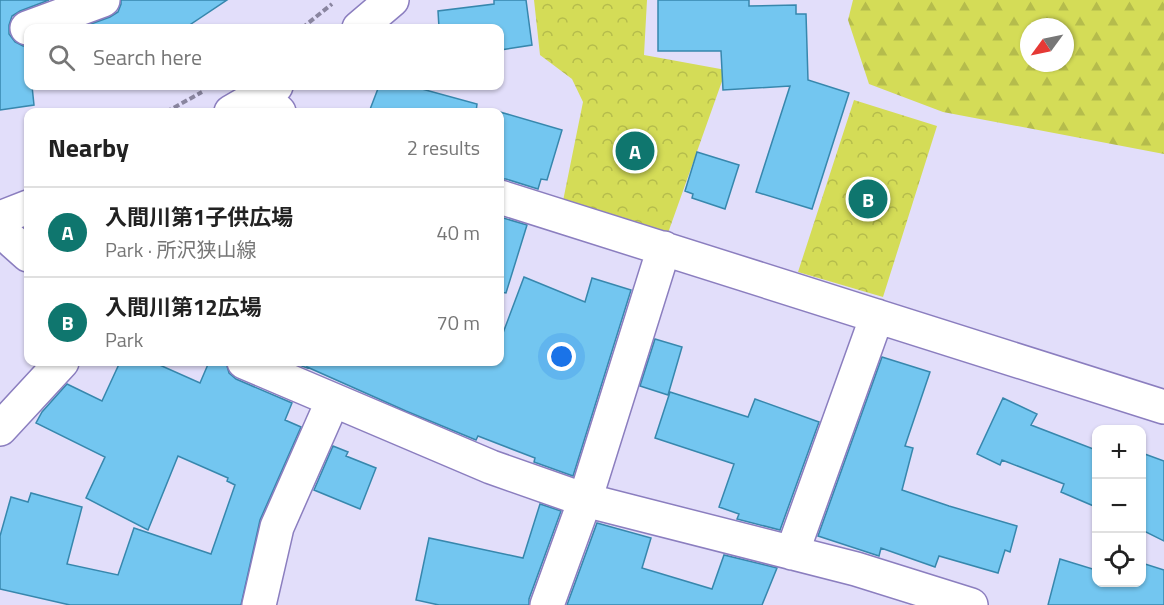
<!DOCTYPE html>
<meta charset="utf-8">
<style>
:root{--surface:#fff;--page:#f6f6f6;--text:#222;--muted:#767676;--line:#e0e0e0;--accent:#0f766e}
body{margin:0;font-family:"Titillium Web","Noto Sans JP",sans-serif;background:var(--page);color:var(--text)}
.controls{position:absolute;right:18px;bottom:18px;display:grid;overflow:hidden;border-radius:12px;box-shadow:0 2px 4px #0004}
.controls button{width:54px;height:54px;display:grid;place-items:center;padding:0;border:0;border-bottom:2px solid var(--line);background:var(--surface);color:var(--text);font:30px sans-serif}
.compass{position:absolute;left:1020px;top:18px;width:54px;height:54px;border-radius:50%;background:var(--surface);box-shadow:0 2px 4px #0004;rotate:237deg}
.you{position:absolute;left:562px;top:357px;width:21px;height:21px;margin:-15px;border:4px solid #fff;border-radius:50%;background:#1a73e8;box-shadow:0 0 0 9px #1a73e833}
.badge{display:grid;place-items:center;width:39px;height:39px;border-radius:50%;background:var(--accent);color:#fff;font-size:20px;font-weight:700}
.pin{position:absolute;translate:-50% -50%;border:3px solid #fff;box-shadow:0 2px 6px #0006}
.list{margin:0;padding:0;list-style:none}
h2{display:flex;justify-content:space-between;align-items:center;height:78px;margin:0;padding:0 24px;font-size:26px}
h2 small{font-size:20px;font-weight:400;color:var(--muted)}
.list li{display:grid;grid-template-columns:39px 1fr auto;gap:18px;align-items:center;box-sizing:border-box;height:90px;padding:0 24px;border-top:2px solid var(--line)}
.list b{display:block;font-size:22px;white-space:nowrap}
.list p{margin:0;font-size:20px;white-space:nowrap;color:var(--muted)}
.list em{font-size:20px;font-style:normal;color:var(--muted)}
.icon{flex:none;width:33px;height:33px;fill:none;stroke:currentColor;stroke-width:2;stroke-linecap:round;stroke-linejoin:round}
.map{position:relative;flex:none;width:1164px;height:605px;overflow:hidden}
.search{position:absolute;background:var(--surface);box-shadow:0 2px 4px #0004;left:24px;top:24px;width:480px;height:66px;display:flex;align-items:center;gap:15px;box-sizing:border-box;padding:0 21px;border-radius:12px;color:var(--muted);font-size:22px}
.panel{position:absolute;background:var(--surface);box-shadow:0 2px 4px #0004;left:24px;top:108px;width:480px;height:258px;border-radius:12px}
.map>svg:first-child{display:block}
</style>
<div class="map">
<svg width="1164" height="605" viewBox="0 0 1164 605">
<defs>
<pattern id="forest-firs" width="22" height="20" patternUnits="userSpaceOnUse" patternTransform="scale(1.5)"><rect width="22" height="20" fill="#d4dc57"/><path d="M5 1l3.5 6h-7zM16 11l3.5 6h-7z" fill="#b5bc4c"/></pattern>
<pattern id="park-crowns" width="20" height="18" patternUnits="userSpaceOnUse" patternTransform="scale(1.5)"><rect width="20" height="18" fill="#d4dc57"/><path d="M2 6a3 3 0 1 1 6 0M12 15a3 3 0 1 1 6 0" fill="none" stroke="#b5bc4c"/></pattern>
</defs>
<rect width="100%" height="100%" fill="#e2defa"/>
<!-- forest -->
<path fill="url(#forest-firs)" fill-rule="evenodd" d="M853,0h311v154l-221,-42 -74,-28 -21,-64zM1029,27h36v36h-36z"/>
<!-- park -->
<path fill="url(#park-crowns)" d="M534,0h113l-3,55 82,15 -58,163 -105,-32 20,-99 -11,-23 -32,-24z
M854,100l83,26 -54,171 -85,-25z"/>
<!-- building -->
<path fill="#73c6f0" stroke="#3787ad" stroke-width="1.5" d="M0,0h49l-29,11 -8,5 -3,9v9l6,8 8,4h3l2,16v24h4l2,19 -34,5z
M121,0h106l-42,28h-105l30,-11 8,-5 3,-8z
M494,0h32l6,45 -32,5v-22h-61l-1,-17 56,-7z
M658,0h91v6l47,-1v9h10l2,66 41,13 -37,116 -56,-17 34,-106 -67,4 -2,-39h-63z
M379,86h32l66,18 -1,8h-107z
M500,112l62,18 -15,50 -6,-1 -3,10 -32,-10h-6z
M697,152l42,13 -14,44 -33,-11 1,-4 -8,-3z
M500,217l27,8 -21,68 -6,-1z
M524,277l61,25 7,-24 39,12 -58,186 -39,-14 1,-4 -57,-22 -2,4 -70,-29 -99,-44v1l-16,-6h209v-21z
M655,339l27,8 -14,48 -28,-9z
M882,357l48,15 -25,74 8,2 -11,42 47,16 68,20 -7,26 -5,-2 -7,23 -59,-17 -4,11 -54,-19 -2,8 -61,-20z
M120,362h33l47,21 9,-21h17l3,11 7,6 56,24 -7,17 16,7 -41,93 -19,85h-171l-70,-16v-53l11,-39 17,5 3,-9 51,14 -15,57 51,11 16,-47 77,26 24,-69 -8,-4 1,-3 -50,-22 -30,74 -62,-32 19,-41 -69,-34 6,-11 25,-28 35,17z
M670,392l78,25 7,-18 64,23 -39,108 -43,-11 2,-5 -20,-7 15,-43 -79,-26z
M1003,398l34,16 -6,11 65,25v57l-35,-15 3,-8 -62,-24 -2,5 -23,-11z
M333,446l15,6 -2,4 30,12 -16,41 -46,-19z
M1142,453l22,8v80l-22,-11z
M540,504l21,7 -32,88v6h-90l-23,-5 13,-62 94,20z
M597,523l54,15 -9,30 70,21 12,-34 53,13 -15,37h-195z
M1060,559l36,11v12h46v-19l22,7v35h-116z"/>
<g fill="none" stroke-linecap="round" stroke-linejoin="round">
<!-- minor casing -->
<g stroke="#8b7ebf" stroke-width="36">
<path id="minor" d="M27,28l76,-28
M261,95l18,17
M500,197l664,210
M0,230l28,25
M244,362l247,105 94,33 271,69 115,36
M0,429l62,-67
M792,553l85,-237
M259,605l18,-78 56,-127
M547,605l38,-105 79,-252"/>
</g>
<!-- major casing -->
<g stroke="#8b7ebf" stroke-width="36">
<path id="major" d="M359,28l33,-28
M231,112l45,-26
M0,218l28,-11"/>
</g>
<!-- path -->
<path stroke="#89859f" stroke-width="4" stroke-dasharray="6 3" stroke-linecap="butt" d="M302,28l30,-24
M166,112l36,-20"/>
<!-- minor -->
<use href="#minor" stroke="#fff" stroke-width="33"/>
<!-- major -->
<use href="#major" stroke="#fff" stroke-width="33"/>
</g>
</svg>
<div class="controls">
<button>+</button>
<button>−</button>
<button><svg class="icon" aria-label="locate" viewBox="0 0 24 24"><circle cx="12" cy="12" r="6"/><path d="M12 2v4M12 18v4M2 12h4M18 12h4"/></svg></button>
</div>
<svg class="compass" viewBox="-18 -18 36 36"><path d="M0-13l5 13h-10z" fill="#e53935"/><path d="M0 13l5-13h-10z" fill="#767676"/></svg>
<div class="you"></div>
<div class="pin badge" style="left:635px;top:151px">A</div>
<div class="pin badge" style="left:868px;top:199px">B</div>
<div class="search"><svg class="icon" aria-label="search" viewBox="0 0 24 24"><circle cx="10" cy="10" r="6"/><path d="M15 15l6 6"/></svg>Search here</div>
<section class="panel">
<h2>Nearby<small>2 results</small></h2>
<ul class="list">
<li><span class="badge">A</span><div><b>入間川第1子供広場</b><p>Park · 所沢狭山線</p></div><em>40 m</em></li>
<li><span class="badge">B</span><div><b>入間川第12広場</b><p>Park</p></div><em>70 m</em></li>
</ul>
</section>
</div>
